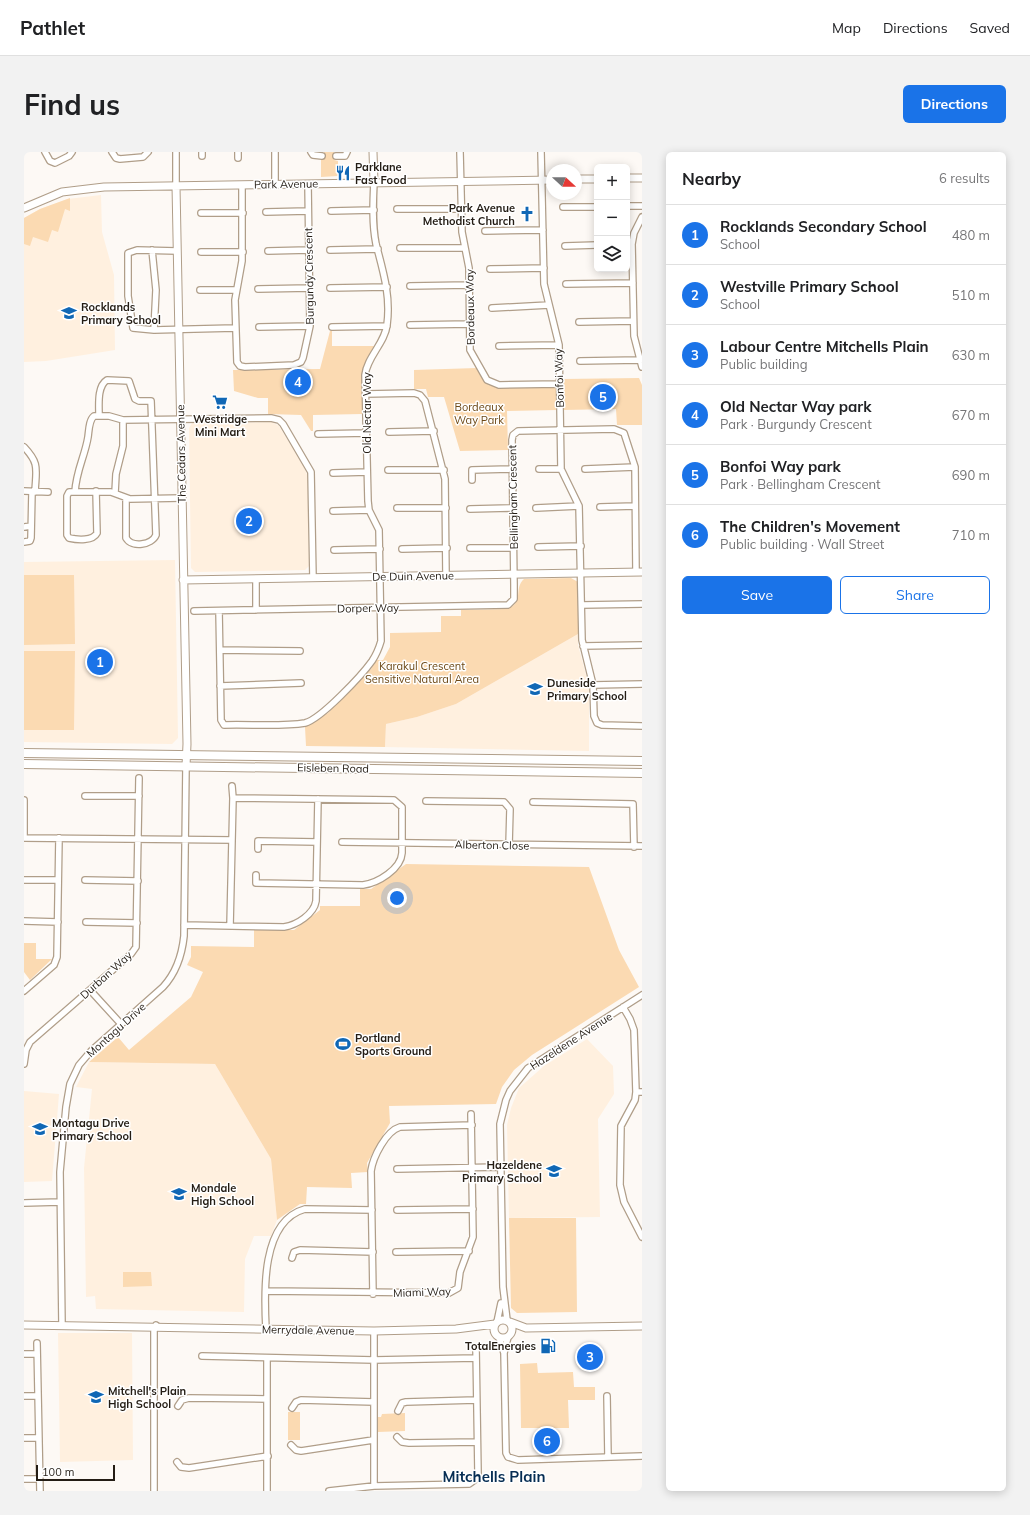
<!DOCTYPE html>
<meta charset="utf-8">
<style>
:root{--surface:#fff;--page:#f2f2f2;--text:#202124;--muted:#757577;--line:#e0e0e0;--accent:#1a73e8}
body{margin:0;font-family:Mulish,sans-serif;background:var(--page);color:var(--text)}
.controls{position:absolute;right:12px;top:12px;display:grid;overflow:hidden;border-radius:6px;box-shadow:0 2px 10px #0003}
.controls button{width:36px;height:36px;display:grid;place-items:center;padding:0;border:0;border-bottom:1px solid var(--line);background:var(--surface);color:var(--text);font:20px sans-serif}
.compass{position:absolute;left:522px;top:12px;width:36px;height:36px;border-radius:50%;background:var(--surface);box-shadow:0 2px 10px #0003;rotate:111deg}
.scale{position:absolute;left:12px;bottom:10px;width:79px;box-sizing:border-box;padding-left:4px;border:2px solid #241d15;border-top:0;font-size:11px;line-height:14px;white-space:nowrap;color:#241d15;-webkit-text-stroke:3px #fff;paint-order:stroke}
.you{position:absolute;left:373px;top:746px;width:14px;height:14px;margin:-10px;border:3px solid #fff;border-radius:50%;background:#1a73e8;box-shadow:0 0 0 6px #1a73e833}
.badge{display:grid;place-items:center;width:26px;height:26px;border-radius:50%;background:var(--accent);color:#fff;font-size:13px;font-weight:700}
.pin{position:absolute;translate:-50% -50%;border:2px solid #fff;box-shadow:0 1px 4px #0006}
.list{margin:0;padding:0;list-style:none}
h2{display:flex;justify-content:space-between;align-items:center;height:52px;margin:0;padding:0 16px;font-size:17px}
h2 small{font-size:13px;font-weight:400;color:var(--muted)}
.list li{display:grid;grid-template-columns:26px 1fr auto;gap:12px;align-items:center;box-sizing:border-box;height:60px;padding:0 16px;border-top:1px solid var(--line)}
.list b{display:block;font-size:15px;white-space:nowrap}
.list p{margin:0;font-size:13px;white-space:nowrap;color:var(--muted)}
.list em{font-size:13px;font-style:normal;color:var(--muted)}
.actions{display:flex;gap:8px;padding:12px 16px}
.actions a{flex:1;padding:9px 0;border:1px solid var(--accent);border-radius:6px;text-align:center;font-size:14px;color:var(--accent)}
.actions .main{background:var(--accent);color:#fff}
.icon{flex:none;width:22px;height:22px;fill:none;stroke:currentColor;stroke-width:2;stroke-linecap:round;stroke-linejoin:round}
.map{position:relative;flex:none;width:618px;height:1339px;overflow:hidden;border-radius:6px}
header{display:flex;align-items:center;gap:24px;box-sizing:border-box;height:56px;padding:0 20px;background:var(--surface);border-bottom:1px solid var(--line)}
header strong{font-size:19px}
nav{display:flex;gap:22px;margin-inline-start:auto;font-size:14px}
.intro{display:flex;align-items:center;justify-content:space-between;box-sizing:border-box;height:96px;padding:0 24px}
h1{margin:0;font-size:28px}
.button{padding:10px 18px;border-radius:6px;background:var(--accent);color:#fff;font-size:14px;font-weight:700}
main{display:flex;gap:24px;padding:0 24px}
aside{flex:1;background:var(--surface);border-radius:6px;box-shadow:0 2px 10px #0003}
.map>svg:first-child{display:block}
</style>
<header>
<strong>Pathlet</strong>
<nav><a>Map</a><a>Directions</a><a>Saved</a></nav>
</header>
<div class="intro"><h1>Find us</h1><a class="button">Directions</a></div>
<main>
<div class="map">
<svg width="618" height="1339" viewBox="0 0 618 1339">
<rect width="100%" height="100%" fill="#fdf9f5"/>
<!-- built -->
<path fill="#fff0df" d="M77,43l1,37 12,43 1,75 -69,11 -22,1v-144l16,-9 28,-10z
M248,270l7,4 25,41 4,10 1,89 -4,4 -110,2 -4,-4 -2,-140 3,-5z
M151,408l3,178 -6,6 -148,-2v-180z
M554,482v11l11,41v65l-204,-4 1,-23 31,-7 39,-13z
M563,887l26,27 1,28 -16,25 2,98 -91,1 -2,-93 4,-17 8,-20 25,-22z
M65,910l126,2 56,95 6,61 -6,16h-17l-9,23 -1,53 -148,-3 -1,-13 -9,1 -2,-129 8,-79 -16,-2z
M0,939l35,3 -7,87 -28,1z
M34,1181h74l1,127 -73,2z"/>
<!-- green -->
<path fill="#fbdab2" d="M300,0h10v8l4,1v15l-17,1v-17z
M46,46v13l-5,-2 -7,23 -6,-2 -4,12 -15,-5 -3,9 -6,-2v-26l16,-9z
M308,178v16h42l-11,22 -1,46 -49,1v16h-2l-10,-16 -33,-1v-16h-10l-24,-7 -1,-21 87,-1 10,-38z
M453,216l9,15 9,4 60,1 2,3v19l-50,1 1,39 -48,1 -16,-54h-16l-2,-8h-12v-19z
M615,226l3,7v40h-25l-1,-16 -52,1 -1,-31z
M0,423h50l1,69 -51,1z
M547,426l7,4v52l-122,70 -39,13 -31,7 -1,23 -79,-1 -1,-19 23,-14 43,-44 5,-9h7l7,-13v-14l51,-1v-16h20v-6l46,-1c18,-7 6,-20 17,-30z
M0,499h51l-1,79h-50z
M382,712l183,3 30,83 20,37 -107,68 -18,15 -12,17 -6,17 -107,2 1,17 -23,40 1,9 -17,1 1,15 -45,-1 -1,17h-6l-23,16 -6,-61 -56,-95 -126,-2 29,-25 11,13 62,-53 12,-25 -16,-7 4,-8v-11l63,1v-17h40l26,-20v-4h40v-17h11z
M0,791h12v16h16l-22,21 -6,-8z
M485,1066h67l1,94 -60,1 -6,-5z
M99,1120h28l1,14 -29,1z
M513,1211l1,10 35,-1 1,15h21v13h-27l1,28h-48l-1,-64z
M264,1260h12v28h-12z
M381,1261v18l-27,1v-15h3l1,-3z"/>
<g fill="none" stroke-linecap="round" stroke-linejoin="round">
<!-- minor casing -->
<g stroke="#b09e89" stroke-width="8">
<path id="minor" d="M21,0l5,9 5,2 14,-7 3,-4
M88,0l4,6 4,1 23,-2 5,-5
M152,0v34
M178,0v4
M214,0v6
M251,0v32
M287,0l2,3 9,1
M436,0l2,80 7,36 1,82 17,30 12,5 61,-1
M517,0l3,132 15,61 2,124 18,37 3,134 11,45 1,31 3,7 5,2 40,1
M312,4h9l2,-4
M218,33v76l-7,39 2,62 3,4 5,1 49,-2 7,-3 2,-4 7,-32 -2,-142
M603,54h15
M539,55h34
M373,57h64
M307,59l43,-1
M242,60l42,-1
M177,61h42
M618,65l-8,16 -2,11 2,92 8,31
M461,79l58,-1
M541,94l32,-1
M376,96h65
M128,98l4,40 -2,40
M306,98l48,-1
M153,99l-40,-1 -9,3v43l5,32 21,2 81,-2
M244,99l41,-1
M177,100h42
M466,117l54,-1
M542,132l67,-1
M386,134l59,-1
M306,136l57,-1
M234,137l52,-1
M176,138h36
M468,156l57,-3
M555,170l54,-1
M386,173l60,-1
M235,175l51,-1
M308,175l55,-1
M475,194l60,-1
M556,209l60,-1
M342,242l48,-1 6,2 5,6 20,78 1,97
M75,263c0,-10 -2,-29 8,-35l22,1 6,18 4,2h12l5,134c-4,10 -24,13 -30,3v-40
M365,280l45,-1
M294,282l48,-1
M0,295c16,17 12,22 11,45
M515,317h22
M561,317l50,-2
M364,318h56
M309,321l34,-1
M448,328v-10l41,-1
M0,339l24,1
M72,339l1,42c-4,8 -19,7 -28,5l-2,-3v-39l2,-4h42l19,7 52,-1
M51,340c1,-21 10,-36 13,-55 1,-7 1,-17 6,-21h15l14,4 148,-2 8,2 4,4 28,48 2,106
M91,341l1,-19 7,-28v-26
M576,355l35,-1
M373,356h49
M512,356l43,-2
M446,357l43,-1
M309,359l36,-1
M0,375l7,-1
M0,390l6,-1 1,-3 1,-46
M514,395l43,-1
M446,396h44
M378,397l45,-1
M310,398l46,-1
M558,453l60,-1
M232,458v-31
M170,459l314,-6 6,-6v-15l-2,-144 1,-5 5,-4 96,-2 10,4 11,34 1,105
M195,459l2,109 3,5c25,-1 57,2 81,-2 16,-4 57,-48 67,-62 4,-6 7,-13 9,-20l-2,-111 -10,-20 -1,-9 -3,-126c2,-18 20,-32 22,-50 4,-29 -4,-54 -11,-81 -4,-20 -3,-42 -2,-62
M559,494l59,-1
M196,498l80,1
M569,533l49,-1
M196,534l81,-3
M208,634l1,12
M61,644h54
M0,648v38
M402,649l78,1 6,7 -1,36
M509,650l100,2 1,43
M0,686l208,2
M318,690l300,4
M234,697v-8l59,1
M0,728h34
M61,728l53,1
M0,769l34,1
M62,770l51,1
M160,773l100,2c13,-2 30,-13 32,-26l2,-102
M206,774l3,-128 161,2 8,7v46c-1,16 -24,30 -39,32l-107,-2v-8
M66,838l31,34
M0,839l30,-26 3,-8 2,-119
M599,855l7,12 4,11 2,62 -1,8 -14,26 -1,59 4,17 18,35
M0,912l2,-14 4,-8 101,-88 5,-7 3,-169
M612,940h6
M373,1017l103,-2
M0,1051l36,-1
M373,1058l76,-1
M372,1100l73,-1
M268,1106l2,-6 6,-2 73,2
M242,1139l183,2 9,-5 2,-16 13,-35 -2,-123
M349,1142l-2,-123c2,-14 15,-40 29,-44l72,-2
M483,1168l-4,-33 -3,-163 6,-24 4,-9 18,-23 114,-73
M473,1170l4,-19
M38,1173l-2,-153 6,-65 4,-23 9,-19 12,-14 72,-64c13,-14 19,-32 21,-51l2,-170
M242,1177c-2,-37 -5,-108 39,-120l67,1
M350,1179v155
M475,1185l5,16 2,100 2,4 10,3 124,-4
M13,1191l3,148
M480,1201l4,-16
M0,1202h13
M178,1204l172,4 102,-2
M243,1206v133
M0,1244h14
M583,1244l1,61
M154,1254l4,-6 7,-2 78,1
M268,1256l4,-6 5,-2 73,2
M374,1259l4,-8 4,-1 70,-2
M373,1285l5,5 7,1 68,-1
M0,1286h15
M267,1293l5,5 5,1 72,-11
M153,1310l4,5 8,1 79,-12
M0,1327h15
M130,1339v-160l2,-6
M305,1339l45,-5 95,-2 7,-5 2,-6 -2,-126"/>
</g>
<!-- tertiary casing -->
<g stroke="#b09e89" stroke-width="9">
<path id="tertiary" d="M349,0l1,30
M603,26h15
M552,27h21
M152,34l11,558 -1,22
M0,56l38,-16 42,-5 448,-7
M159,428l459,-8
M470 1177a9 9 0 1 1 18 0a9 9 0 1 1-18 0Z
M486,1170l16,6 116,-2
M0,1173l350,6 82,-2 39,-5"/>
</g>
<!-- secondary casing -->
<g stroke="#b09e89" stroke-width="10">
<path id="secondary" d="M0,601l618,8
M0,612l618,9"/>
</g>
<!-- minor -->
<use href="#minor" stroke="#fff" stroke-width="5.5"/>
<!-- tertiary -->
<use href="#tertiary" stroke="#fff" stroke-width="7"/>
<!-- secondary -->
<use href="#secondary" stroke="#fff" stroke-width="8"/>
</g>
<!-- icons -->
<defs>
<g id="restaurant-bare" transform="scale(1.2)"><path d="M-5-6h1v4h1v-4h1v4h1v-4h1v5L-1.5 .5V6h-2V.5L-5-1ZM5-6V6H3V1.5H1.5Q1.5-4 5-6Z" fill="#1067b5" stroke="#fff" stroke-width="2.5" paint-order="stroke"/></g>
<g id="church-bare" transform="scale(1.2)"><path d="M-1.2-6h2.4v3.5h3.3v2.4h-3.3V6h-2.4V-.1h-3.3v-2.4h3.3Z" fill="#1067b5" stroke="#fff" stroke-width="2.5" paint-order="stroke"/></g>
<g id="school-bare" transform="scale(1.2)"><path d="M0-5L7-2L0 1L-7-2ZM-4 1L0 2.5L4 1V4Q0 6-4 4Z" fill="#1067b5" stroke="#fff" stroke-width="2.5" paint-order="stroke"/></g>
<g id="supermarket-bare" transform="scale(1.2)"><path d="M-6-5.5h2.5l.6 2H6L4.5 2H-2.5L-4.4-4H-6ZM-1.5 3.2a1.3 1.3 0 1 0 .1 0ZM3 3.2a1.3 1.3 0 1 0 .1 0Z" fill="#1067b5" stroke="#fff" stroke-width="2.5" paint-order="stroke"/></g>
<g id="stadium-bare" transform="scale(1.2)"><path d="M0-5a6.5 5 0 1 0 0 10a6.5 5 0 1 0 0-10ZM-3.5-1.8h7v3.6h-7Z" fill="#1067b5" stroke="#fff" stroke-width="2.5" paint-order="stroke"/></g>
<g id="fuel-bare" transform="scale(1.2)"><path d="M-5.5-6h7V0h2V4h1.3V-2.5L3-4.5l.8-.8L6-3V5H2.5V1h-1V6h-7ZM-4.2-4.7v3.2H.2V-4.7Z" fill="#1067b5" stroke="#fff" stroke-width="2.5" paint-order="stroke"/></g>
</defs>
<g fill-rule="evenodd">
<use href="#restaurant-bare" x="319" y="21"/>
<use href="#church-bare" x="503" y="62"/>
<use href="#school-bare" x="45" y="161"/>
<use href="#supermarket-bare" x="196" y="250"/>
<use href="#school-bare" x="511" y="537"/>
<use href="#stadium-bare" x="319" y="892"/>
<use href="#school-bare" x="16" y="977"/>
<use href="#school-bare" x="530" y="1019"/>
<use href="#school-bare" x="155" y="1042"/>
<use href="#fuel-bare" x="524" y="1194"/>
<use href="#school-bare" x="72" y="1245"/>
</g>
<g text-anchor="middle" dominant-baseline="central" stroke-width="3" stroke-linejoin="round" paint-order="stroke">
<!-- poi labels -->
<g font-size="11" font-weight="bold" fill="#241d15" stroke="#fff" text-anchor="start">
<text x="331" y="15">Parklane<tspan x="331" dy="13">Fast Food</tspan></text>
<text x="491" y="56" text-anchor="end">Park Avenue<tspan x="491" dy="13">Methodist Church</tspan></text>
<text x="57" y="155">Rocklands<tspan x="57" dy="13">Primary School</tspan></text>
<text x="196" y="267" text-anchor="middle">Westridge<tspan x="196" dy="13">Mini Mart</tspan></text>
<text x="523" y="531">Duneside<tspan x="523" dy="13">Primary School</tspan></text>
<text x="331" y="886">Portland<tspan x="331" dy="13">Sports Ground</tspan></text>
<text x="28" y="971">Montagu Drive<tspan x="28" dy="13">Primary School</tspan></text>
<text x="518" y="1013" text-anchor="end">Hazeldene<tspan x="518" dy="13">Primary School</tspan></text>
<text x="167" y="1036">Mondale<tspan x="167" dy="13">High School</tspan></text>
<text x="512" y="1194" text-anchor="end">TotalEnergies</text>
<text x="84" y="1239">Mitchell's Plain<tspan x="84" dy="13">High School</tspan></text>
</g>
<!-- street labels -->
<g font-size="11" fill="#241d15" stroke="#fff">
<text transform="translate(262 32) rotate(-1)">Park Avenue</text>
<text transform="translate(285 124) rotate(-91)">Burgundy Crescent</text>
<text transform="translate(446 155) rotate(-91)">Bordeaux Way</text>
<text transform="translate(535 226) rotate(-92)">Bonfoi Way</text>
<text transform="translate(343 261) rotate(-90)">Old Nectar Way</text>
<text transform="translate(157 302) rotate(-91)">The Cedars Avenue</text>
<text transform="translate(489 345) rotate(-91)">Bellingham Crescent</text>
<text transform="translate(389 424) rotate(-1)">De Duin Avenue</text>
<text transform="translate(344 456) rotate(-1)">Dorper Way</text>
<text transform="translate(309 616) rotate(1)">Eisleben Road</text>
<text transform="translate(468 693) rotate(1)">Alberton Close</text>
<text transform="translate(82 823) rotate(-42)">Durban Way</text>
<text transform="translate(92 878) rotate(-42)">Montagu Drive</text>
<text transform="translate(547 889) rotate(-33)">Hazeldene Avenue</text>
<text transform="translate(398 1140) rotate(-2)">Miami Way</text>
<text transform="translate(284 1178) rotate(1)">Merrydale Avenue</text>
</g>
<!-- park labels -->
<g font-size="11" fill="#6c4815" stroke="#fff">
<text x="455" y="255">Bordeaux<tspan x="455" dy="13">Way Park</tspan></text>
<text x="398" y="514">Karakul Crescent<tspan x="398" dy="13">Sensitive Natural Area</tspan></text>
</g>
<!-- district labels -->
<g font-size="15" font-weight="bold" fill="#062d53" stroke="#fff">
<text x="470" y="1324">Mitchells Plain</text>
</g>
</g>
</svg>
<div class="controls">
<button>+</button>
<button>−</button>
<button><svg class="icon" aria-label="layers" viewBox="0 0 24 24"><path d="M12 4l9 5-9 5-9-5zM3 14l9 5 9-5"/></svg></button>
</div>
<svg class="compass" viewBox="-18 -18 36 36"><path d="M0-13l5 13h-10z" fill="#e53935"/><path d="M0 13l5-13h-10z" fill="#757577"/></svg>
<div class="scale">100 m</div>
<div class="you"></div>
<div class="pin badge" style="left:76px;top:510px">1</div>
<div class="pin badge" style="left:225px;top:369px">2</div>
<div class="pin badge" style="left:566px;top:1205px">3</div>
<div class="pin badge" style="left:274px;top:230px">4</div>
<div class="pin badge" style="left:579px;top:245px">5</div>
<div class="pin badge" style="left:523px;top:1289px">6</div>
</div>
<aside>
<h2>Nearby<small>6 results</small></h2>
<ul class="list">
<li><span class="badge">1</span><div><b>Rocklands Secondary School</b><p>School</p></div><em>480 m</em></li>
<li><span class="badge">2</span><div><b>Westville Primary School</b><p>School</p></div><em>510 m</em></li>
<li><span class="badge">3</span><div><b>Labour Centre Mitchells Plain</b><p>Public building</p></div><em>630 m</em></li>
<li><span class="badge">4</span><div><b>Old Nectar Way park</b><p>Park · Burgundy Crescent</p></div><em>670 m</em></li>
<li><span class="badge">5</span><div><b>Bonfoi Way park</b><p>Park · Bellingham Crescent</p></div><em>690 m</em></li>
<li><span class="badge">6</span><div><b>The Children's Movement</b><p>Public building · Wall Street</p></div><em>710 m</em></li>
</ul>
<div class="actions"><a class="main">Save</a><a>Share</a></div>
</aside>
</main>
